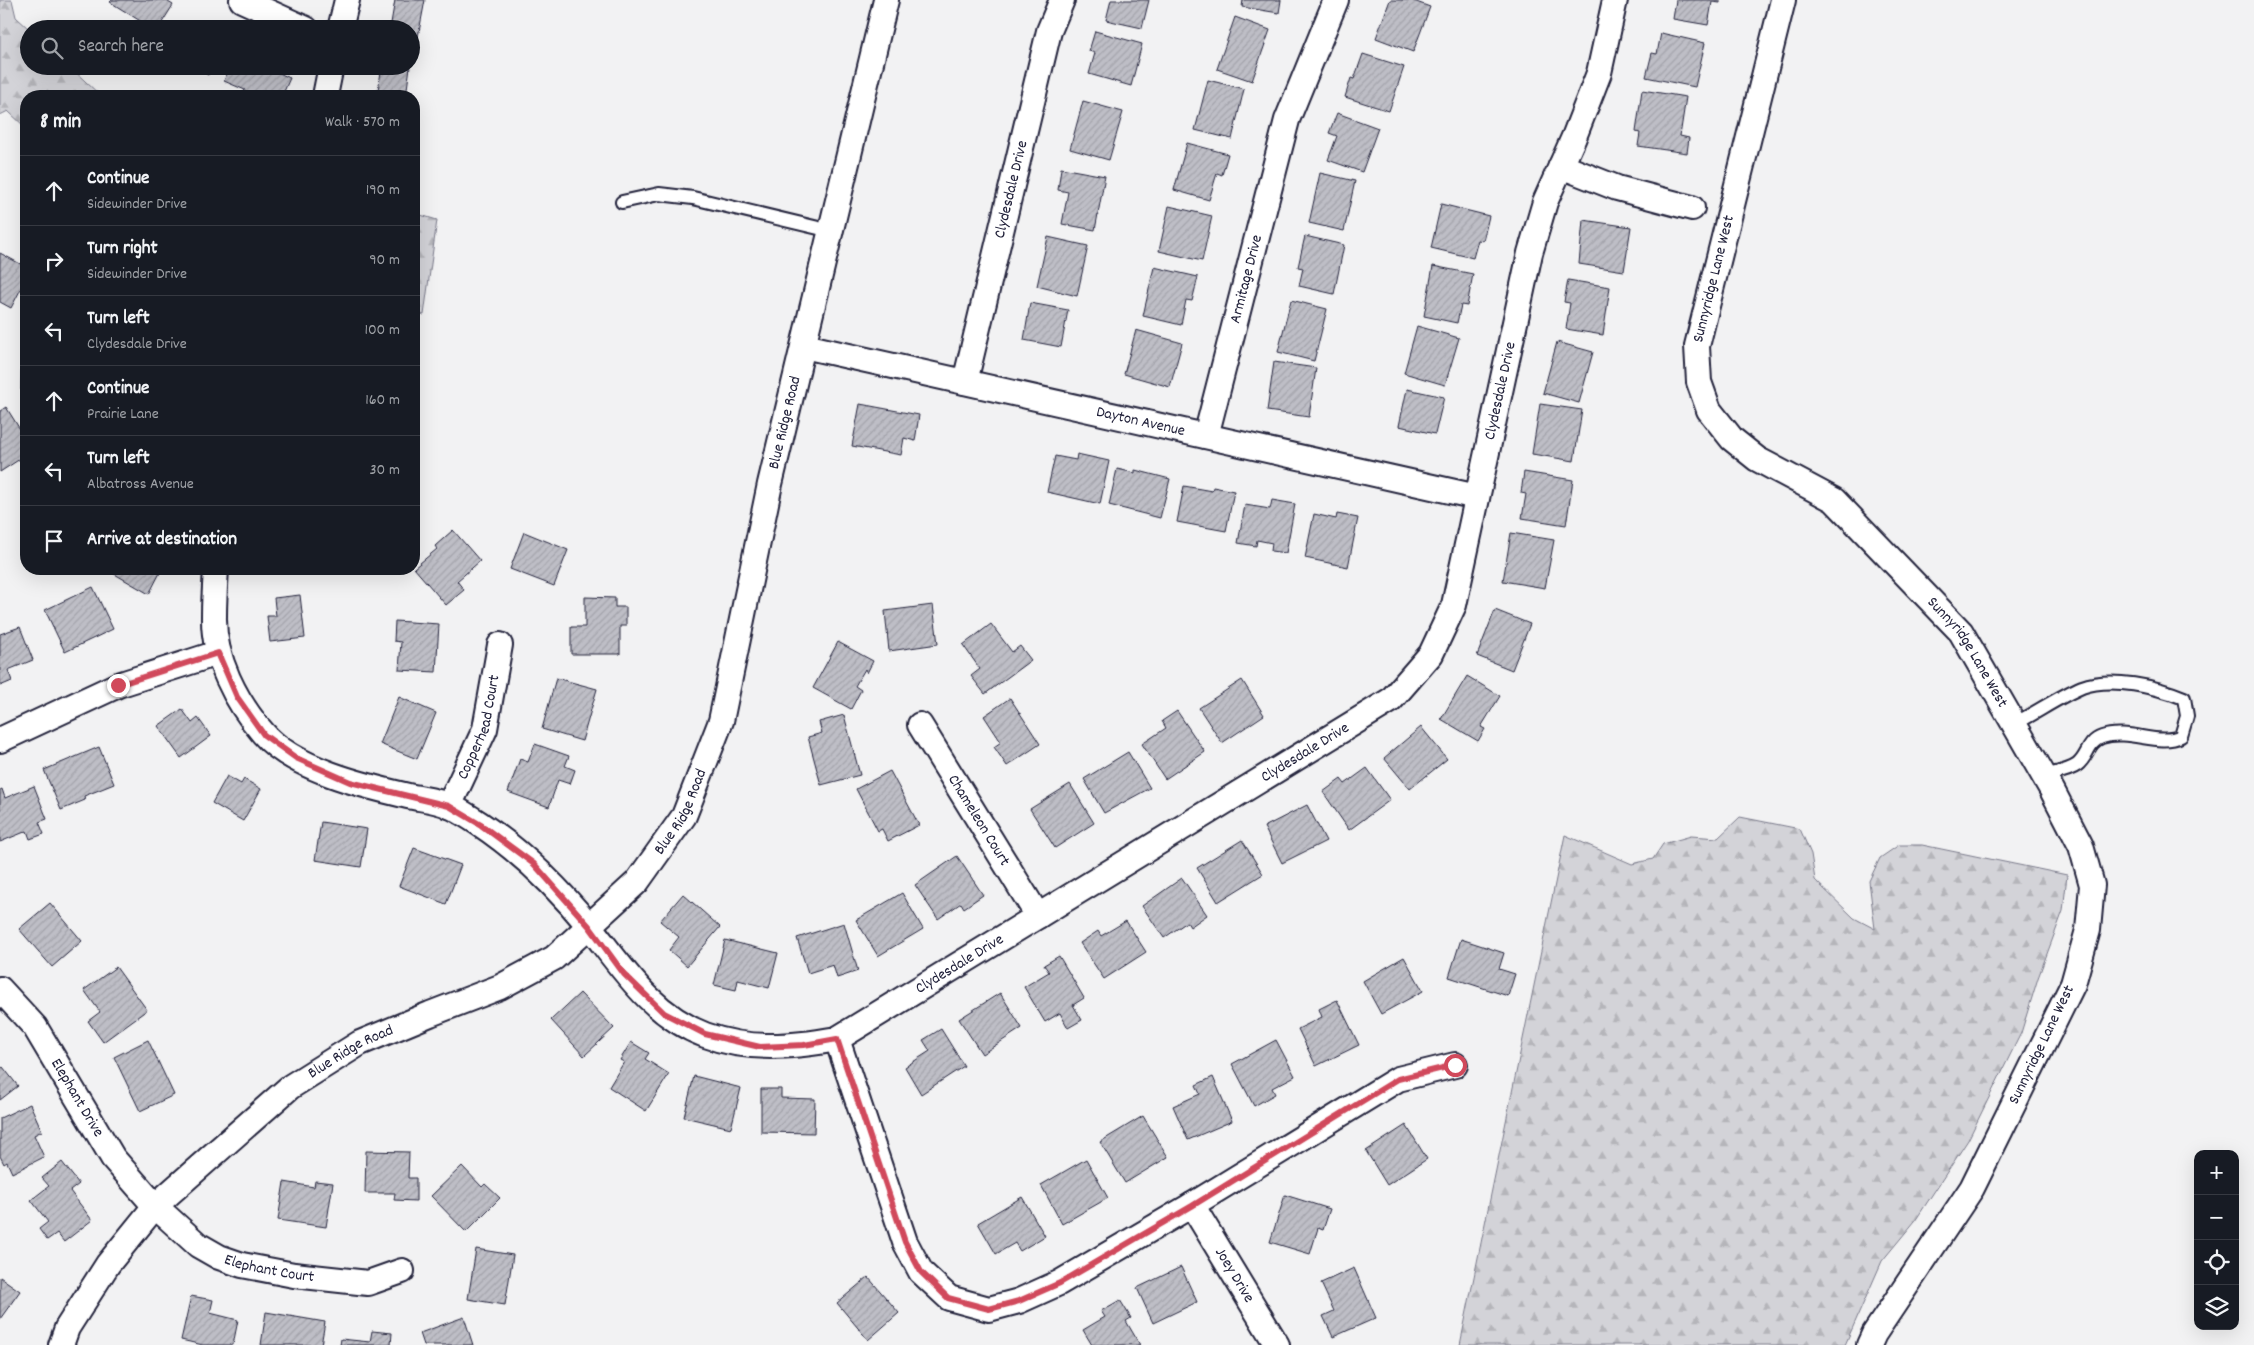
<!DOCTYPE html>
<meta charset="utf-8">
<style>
:root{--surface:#171b24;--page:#20242c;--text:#f1f3f6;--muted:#9ea1a6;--line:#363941}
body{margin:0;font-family:Dekko,sans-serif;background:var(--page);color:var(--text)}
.controls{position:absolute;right:15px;bottom:15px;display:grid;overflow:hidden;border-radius:10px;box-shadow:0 5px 20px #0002}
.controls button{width:45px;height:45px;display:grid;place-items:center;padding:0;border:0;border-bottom:1px solid var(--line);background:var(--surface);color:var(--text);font:25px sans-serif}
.stop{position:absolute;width:15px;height:15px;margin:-11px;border:4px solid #d1495b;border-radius:50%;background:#fff}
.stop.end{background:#d1495b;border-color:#fff;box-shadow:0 1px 5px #0008}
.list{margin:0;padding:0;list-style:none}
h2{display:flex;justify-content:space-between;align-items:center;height:65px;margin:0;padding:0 20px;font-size:21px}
h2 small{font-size:16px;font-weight:400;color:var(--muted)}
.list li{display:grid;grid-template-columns:32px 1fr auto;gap:15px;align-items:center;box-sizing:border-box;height:70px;padding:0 20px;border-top:1px solid var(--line)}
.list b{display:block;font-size:19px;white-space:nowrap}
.list p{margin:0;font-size:16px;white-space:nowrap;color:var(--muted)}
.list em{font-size:16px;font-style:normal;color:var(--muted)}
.icon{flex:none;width:28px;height:28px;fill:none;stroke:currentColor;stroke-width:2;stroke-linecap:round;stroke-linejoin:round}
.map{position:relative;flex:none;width:2254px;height:1345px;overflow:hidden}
.search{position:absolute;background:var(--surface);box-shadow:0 5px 20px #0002;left:20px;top:20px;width:400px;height:55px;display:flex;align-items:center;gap:12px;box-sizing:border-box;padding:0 18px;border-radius:28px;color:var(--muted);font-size:19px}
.panel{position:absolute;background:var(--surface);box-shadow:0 5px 20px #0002;left:20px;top:90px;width:400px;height:485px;border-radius:20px}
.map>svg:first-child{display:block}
</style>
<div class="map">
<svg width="2254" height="1345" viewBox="0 0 2254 1345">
<defs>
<pattern id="forest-firs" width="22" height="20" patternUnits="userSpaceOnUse" patternTransform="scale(1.25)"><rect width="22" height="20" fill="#d3d3d8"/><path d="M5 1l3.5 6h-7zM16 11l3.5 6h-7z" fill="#b5b5ba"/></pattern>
<pattern id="building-hatch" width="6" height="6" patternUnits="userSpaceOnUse" patternTransform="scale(1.25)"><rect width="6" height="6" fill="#bebec6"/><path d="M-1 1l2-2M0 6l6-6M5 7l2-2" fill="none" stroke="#a3a3ab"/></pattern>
</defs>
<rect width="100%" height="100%" fill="#f2f2f3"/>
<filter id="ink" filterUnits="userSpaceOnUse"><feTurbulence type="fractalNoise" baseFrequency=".02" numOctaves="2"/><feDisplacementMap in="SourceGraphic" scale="10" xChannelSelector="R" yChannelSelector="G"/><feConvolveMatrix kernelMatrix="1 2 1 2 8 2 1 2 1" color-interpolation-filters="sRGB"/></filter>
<g filter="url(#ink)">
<!-- forest -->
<path fill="url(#forest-firs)" stroke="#7a7a8a" d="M0,0h12l4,17 13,12v37h40l32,30h-75v32l-18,-17 -8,4z
M414,213l23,7 -13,95 -10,-3z
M1740,817l60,12 11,25 4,26 39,38 21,11 -6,-48 11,-23 19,-13h23l145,30 -4,36 -25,67 -17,55 -53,107 -53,81 -33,40 -37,84h-385l105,-510 67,29 21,-5 10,-15 28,-8 27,2z"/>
<!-- building -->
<path fill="url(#building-hatch)" stroke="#22223b" d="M112,0h53l8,5 -15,24h-5l-43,-27z
M395,0h30l-7,37 -7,-1v-7h-21z
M1111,0h38l-7,28 -36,-8z
M1243,0h38l-2,13 -37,-6z
M1390,0h21l19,7 -17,45 -37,-14z
M1676,0h44v3l-8,-1 -4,23 -35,-6z
M1235,17l35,13 -18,51 -35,-12z
M1095,31l47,13 -11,42 -42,-12 6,-21 -6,-2z
M1661,33l44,10 -10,44 -49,-10 6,-24 5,1z
M1363,54l41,13 -15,44 -44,-14 6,-19 3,1z
M193,66h21l-6,9z
M230,66h34l26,12 -8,18h-40l3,-6 -21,-9z
M382,66l28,1 -4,29h-29z
M1208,80l36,9 -12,50 -37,-9z
M1642,90l44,7 -6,39 9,2 -2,15 -49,-7 2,-13 -4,-1z
M1083,101l40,11 -14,48 -39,-11z
M1337,113l41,15 -16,44 -34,-12 9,-24 -8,-3z
M1187,143l41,11 -6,21 -5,-2 -8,27 -35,-10z
M1061,168l44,8 -10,54 -33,-6 6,-32 -10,-2z
M1320,173l35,8 -11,50 -35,-8z
M1441,204l48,12 -6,25 -5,-1 -5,18 -42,-10z
M1169,206l43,10 -10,45 -43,-10z
M1583,220l48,7 -7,44 -45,-7z
M1305,236l39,9 -10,49 -35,-8 4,-18 -5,-1z
M1048,237l40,9 -11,50 -40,-10z
M0,253l26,14v12l-15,29 -11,-6z
M1433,266l40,8 -6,32 -6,-1 -4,18 -33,-7z
M1154,267l44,10 -6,24 -6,-1 -5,25 -38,-9z
M1568,280l42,7 -7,48 -37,-6 4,-26 -6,-1z
M1291,300l36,9 -13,52 -36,-9z
M1030,303l38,7 -7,37 -37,-7z
M1417,326l42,12 -14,47 -41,-12z
M1136,330l46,13 -12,44 -46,-13z
M22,336h4v54h-5z
M1557,342l36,10 -14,51 -36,-10z
M1274,362l42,6 -7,49 -42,-6z
M1407,389l37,8 -9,37 -36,-8z
M860,404l59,11 -4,26 -11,-3 -3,17 -49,-9z
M1540,404l42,6 -8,51 -42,-7z
M6,407l20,32v16l-26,17v-61z
M1077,454l32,7 -9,43 -53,-12 8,-36 21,4z
M1117,469l18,4v-3l35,9 -10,39 -51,-13z
M1524,472l49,8 -7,45 -44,-7 4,-24 -5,-1z
M1184,486l28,5 1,-4 21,4 -8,40 -49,-9z
M1272,500l23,4 -9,49 -15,-2 1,-8 -15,-3 -1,6 -18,-3 7,-38 25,4z
M1314,514l22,5 1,-5 21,4 -10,49 -43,-9z
M453,530l27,31 -23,20 7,9 -18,15 -32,-37 23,-19 -2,-3z
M524,532l44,18 -14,36 -44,-17z
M1511,533l43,7 -9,48 -42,-7z
M106,569h56l-13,25z
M93,587l20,42 -48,23 -20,-42z
M300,595l5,43 -35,4 -3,-26h9l-2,-18z
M585,597l30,1v9h11v19h-6v28h-49v-27h14z
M933,605l5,39 -49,7 -4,-40z
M1495,610l35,14 -18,46 -35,-14z
M395,621l44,3 -3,48 -37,-2 2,-28 -7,-1z
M991,624l21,28 8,-6 11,14 -46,34 -14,-18 9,-7 -17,-24z
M20,627l13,33 -25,10 4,11 -12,5v-52z
M838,642l35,19 -6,12 -2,-4 -10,17 6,4 -10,19 -38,-21z
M1467,676l33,20 -19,31 4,2 -7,12 -37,-22z
M556,678l41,11 -15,52 -40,-12z
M1242,680l22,35 -42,28 -23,-35z
M399,697l37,16 -19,46 -37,-15z
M1010,698l30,46 -33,22 -13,-19 7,-5 -17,-26z
M182,709l10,14 6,-5 13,18 -30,22 -23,-32z
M1177,711l28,41 -40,27 -23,-35 24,-16 -4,-7z
M844,715l16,60 -39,10 -13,-48 14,-4 -3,-11z
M1421,727l26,32 -37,30 -26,-31z
M535,744l34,12 -4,10 10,4 -5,14 -12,-4 -9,27 -41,-15 12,-33 8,3z
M99,747l15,37 -30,12 1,4 -24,10 -17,-40z
M1128,752l22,36 -46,25 -20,-34z
M1367,768l23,32 -41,30 -26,-38 18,-13 4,5z
M890,771l29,54 -31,16 -6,-12 -4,2 -22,-42z
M227,776l14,8 3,-5 17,10 -18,32 -31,-18z
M1070,784l24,39 -39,25 -25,-39z
M34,786l13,33 -8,3 5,12 -14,5 -3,-8 -27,11v-52l2,-1 3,9z
M1307,805l19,36 -44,22 -18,-36z
M321,822l46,7 -6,38 -46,-7z
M1242,840l21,34 -45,28 -21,-34z
M414,848l47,17 -15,39 -47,-18z
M957,856l26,39 -19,13 -3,-5 -23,16 -23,-34z
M1182,878l25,37 -17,12 -3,-5 -23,16 -22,-32z
M902,893l21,36 -45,27 -22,-36z
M683,894l37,33 -33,39 -18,-16 10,-13 -19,-16z
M50,903l32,38 -30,26 -33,-38z
M1126,921l20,31 -42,27 -24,-36 18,-12 3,5z
M844,923l14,48 -21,7 -4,-13 -25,8 -11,-35z
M1461,939l43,14 -5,16 16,5 -7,22 -59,-19z
M725,940l53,13 -9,35 -31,-8 -2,10 -22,-5z
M1059,956l25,42 -11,7 9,15 -14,8 -8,-15 -15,9 -21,-35 25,-15 -5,-7z
M1404,957l19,34 -42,23 -18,-33z
M116,967l31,43 -44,32 -15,-21 12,-9 -16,-22z
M580,993l34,35 -30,28 -33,-36z
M1000,993l22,35 -40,26 -23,-35z
M1337,1000l22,45 -43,21 -18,-37 24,-12 -3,-8z
M941,1029l23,37 -43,28 -16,-27 25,-16 -7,-11z
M148,1040l26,55 -34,16 -26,-54z
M1276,1040l19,36 -23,12 3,6 -21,12 -22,-42z
M631,1042l18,11 -4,6 24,15 -23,37 -37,-24 15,-25 -4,-2z
M3,1067l15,19 -18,14v-31z
M694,1076l47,12 -10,40 -47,-11z
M1213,1077l19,44 -44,19 -15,-34 27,-12 -4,-9z
M761,1089h20v9l34,1 -1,34 -53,-1z
M30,1104l12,27 -8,4 10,22 -32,16 -5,-11 -3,2 -4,-8v-38z
M1143,1116l25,41 -43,26 -25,-41z
M1406,1125l21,34 -40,26 -21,-34z
M366,1151l43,1 -1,26h8v23l-22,-1 1,-7h-30z
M1086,1159l22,39 -46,26 -21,-39z
M62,1162l17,22 -9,7 22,29 -28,22 -7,-9 -10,7 -8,-11 9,-7 -17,-22 18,-14 -7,-8z
M462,1166l20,21 3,-3 15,14 -34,34 -35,-36z
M315,1181l18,2 -7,44 -48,-7 6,-38 30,5z
M1285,1195l45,14 -7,21 -5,-2 -8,26 -40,-12z
M1022,1197l23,39 -25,15 -5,-8 -19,11 -18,-31z
M476,1249l37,6 -8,50 -37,-6z
M1181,1267l16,35 -44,21 -16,-35z
M1354,1268l22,50 -43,19 -10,-21 11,-5 -13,-28z
M0,1277l20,14 -20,28z
M868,1277l31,36 -31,27 -31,-37z
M191,1296l22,4 -3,13 28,7 -5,25h-30l-22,-5z
M1120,1300l11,18 -5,3 14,24h-48l-9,-15 22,-13 -4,-6z
M266,1312l59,10 -4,23h-60z
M464,1317l9,28h-49l-4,-12z
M372,1331l20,2 -1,12h-51l1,-6 29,3z"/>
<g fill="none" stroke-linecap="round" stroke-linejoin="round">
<!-- lane casing -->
<g stroke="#22223b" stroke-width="16">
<path id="lane" d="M622,202l37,-8 34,4 138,33
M2014,724c22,-11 46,-28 68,-37 29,-11 75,0 102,11l3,18 -6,20c-22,11 -52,-8 -79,1 -15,5 -14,20 -25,28 -8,6 -23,8 -33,11"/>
</g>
<!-- street casing -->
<g stroke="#22223b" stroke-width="28">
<g id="street">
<path d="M242,0l64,29"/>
<path id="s1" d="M1783,0l-86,346 2,36 10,28 23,29 25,20 77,41 127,132 91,158 29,56 11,39 -4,45 -15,54 -101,204 -98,146 -5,11"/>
<path d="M340,29l7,-29"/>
<path d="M325,96l6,-30"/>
<path d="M1561,166l56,22 75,20"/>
<path id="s2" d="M804,346l673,151"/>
<path id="s3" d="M965,382l84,-351 13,-31"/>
<path id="s4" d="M1206,436l81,-316 49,-120"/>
<path id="s5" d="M216,569c-1,16 -2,31 -2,47 -1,42 22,86 49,117 30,36 102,53 145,63 14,3 30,4 42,10 10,5 21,12 30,18 42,28 78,64 110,103 33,42 62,88 115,108 44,16 87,12 132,4l554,-339 40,-46 23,-49 76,-352 15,-51 29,-65 25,-64 16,-73"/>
<path id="s6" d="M920,725l118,191"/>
<path d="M0,740l118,-55 100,-32"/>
<path id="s7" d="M449,806l36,-77 15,-84"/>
<path id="s8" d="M0,989l35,38 78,131 42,48 43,39 21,12 23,8 52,10 74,8 34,-12"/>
<path d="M837,1039l68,203 16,30 28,26 40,11 30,-8 40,-18 133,-78 206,-126 57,-14"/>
<path id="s9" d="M1192,1205l85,140"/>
<path id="s10" d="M61,1345l6,-17 41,-64 47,-58 135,-119 70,-44 70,-29 70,-27 54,-29 83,-76 47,-66 37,-95 49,-237 116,-484"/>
</g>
</g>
<!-- lane -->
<use href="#lane" stroke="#fff" stroke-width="12"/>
<!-- street -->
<use href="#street" stroke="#fff" stroke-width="24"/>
</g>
</g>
<g fill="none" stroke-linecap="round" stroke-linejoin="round" filter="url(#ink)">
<!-- route -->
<path stroke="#d1495b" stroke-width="6" d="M118,685l100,-32 19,44 27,38 32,23 54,24 99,24 32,19 53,39 55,62 35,48 40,39 41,21 55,13 44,-2 33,-6 68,203 16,30 27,26 41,11 30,-8 41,-18 132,-77 206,-127 57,-14"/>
</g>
<g text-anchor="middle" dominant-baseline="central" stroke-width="5" stroke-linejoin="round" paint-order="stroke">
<!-- street labels -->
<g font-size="16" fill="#22223b" stroke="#fff">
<text stroke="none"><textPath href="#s3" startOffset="198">Clydesdale Drive</textPath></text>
<text stroke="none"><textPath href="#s4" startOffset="162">Armitage Drive</textPath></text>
<text transform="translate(1714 279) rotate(-76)">Sunnyridge Lane West</text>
<text stroke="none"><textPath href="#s5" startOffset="1844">Clydesdale Drive</textPath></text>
<text stroke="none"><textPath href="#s2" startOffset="345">Dayton Avenue</textPath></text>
<text stroke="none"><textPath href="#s10" startOffset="1244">Blue Ridge Road</textPath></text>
<text stroke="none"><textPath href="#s1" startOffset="782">Sunnyridge Lane West</textPath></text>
<text stroke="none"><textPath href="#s7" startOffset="85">Copperhead Court</textPath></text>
<text stroke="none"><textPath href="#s5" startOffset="1409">Clydesdale Drive</textPath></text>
<text stroke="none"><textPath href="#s10" startOffset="839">Blue Ridge Road</textPath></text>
<text stroke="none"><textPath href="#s6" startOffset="112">Chameleon Court</textPath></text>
<text stroke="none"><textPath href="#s5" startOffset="1004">Clydesdale Drive</textPath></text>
<text transform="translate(2042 1045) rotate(-64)">Sunnyridge Lane West</text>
<text stroke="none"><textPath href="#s10" startOffset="419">Blue Ridge Road</textPath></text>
<text stroke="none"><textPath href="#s8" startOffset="134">Elephant Drive</textPath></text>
<text stroke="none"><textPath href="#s8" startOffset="402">Elephant Court</textPath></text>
<text stroke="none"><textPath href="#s9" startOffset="82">Joey Drive</textPath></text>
</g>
</g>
</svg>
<div class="controls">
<button>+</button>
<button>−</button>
<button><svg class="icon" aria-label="locate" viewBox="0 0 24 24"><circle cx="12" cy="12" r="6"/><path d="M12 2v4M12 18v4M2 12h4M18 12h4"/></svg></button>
<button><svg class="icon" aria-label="layers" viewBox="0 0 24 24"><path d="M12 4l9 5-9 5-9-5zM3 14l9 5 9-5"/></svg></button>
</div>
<div class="stop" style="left:1455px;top:1065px"></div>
<div class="stop end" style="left:118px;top:685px"></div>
<div class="search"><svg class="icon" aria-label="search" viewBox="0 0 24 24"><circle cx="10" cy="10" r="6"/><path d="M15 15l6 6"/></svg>Search here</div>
<section class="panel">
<h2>8 min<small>Walk · 570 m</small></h2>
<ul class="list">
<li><svg class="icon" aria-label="ahead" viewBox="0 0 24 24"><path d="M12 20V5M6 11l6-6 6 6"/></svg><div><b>Continue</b><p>Sidewinder Drive</p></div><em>190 m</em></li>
<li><svg class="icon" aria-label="right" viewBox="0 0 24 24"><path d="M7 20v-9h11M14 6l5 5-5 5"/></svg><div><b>Turn right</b><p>Sidewinder Drive</p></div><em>90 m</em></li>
<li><svg class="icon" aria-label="left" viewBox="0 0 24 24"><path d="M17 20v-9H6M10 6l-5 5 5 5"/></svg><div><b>Turn left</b><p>Clydesdale Drive</p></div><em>100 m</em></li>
<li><svg class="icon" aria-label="ahead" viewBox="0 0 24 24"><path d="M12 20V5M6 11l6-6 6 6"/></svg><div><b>Continue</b><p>Prairie Lane</p></div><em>160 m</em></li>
<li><svg class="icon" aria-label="left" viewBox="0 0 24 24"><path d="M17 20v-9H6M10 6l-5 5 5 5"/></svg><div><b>Turn left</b><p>Albatross Avenue</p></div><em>30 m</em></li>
<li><svg class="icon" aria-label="arrive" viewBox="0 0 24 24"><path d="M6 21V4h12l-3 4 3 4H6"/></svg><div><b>Arrive at destination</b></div></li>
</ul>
</section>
</div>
